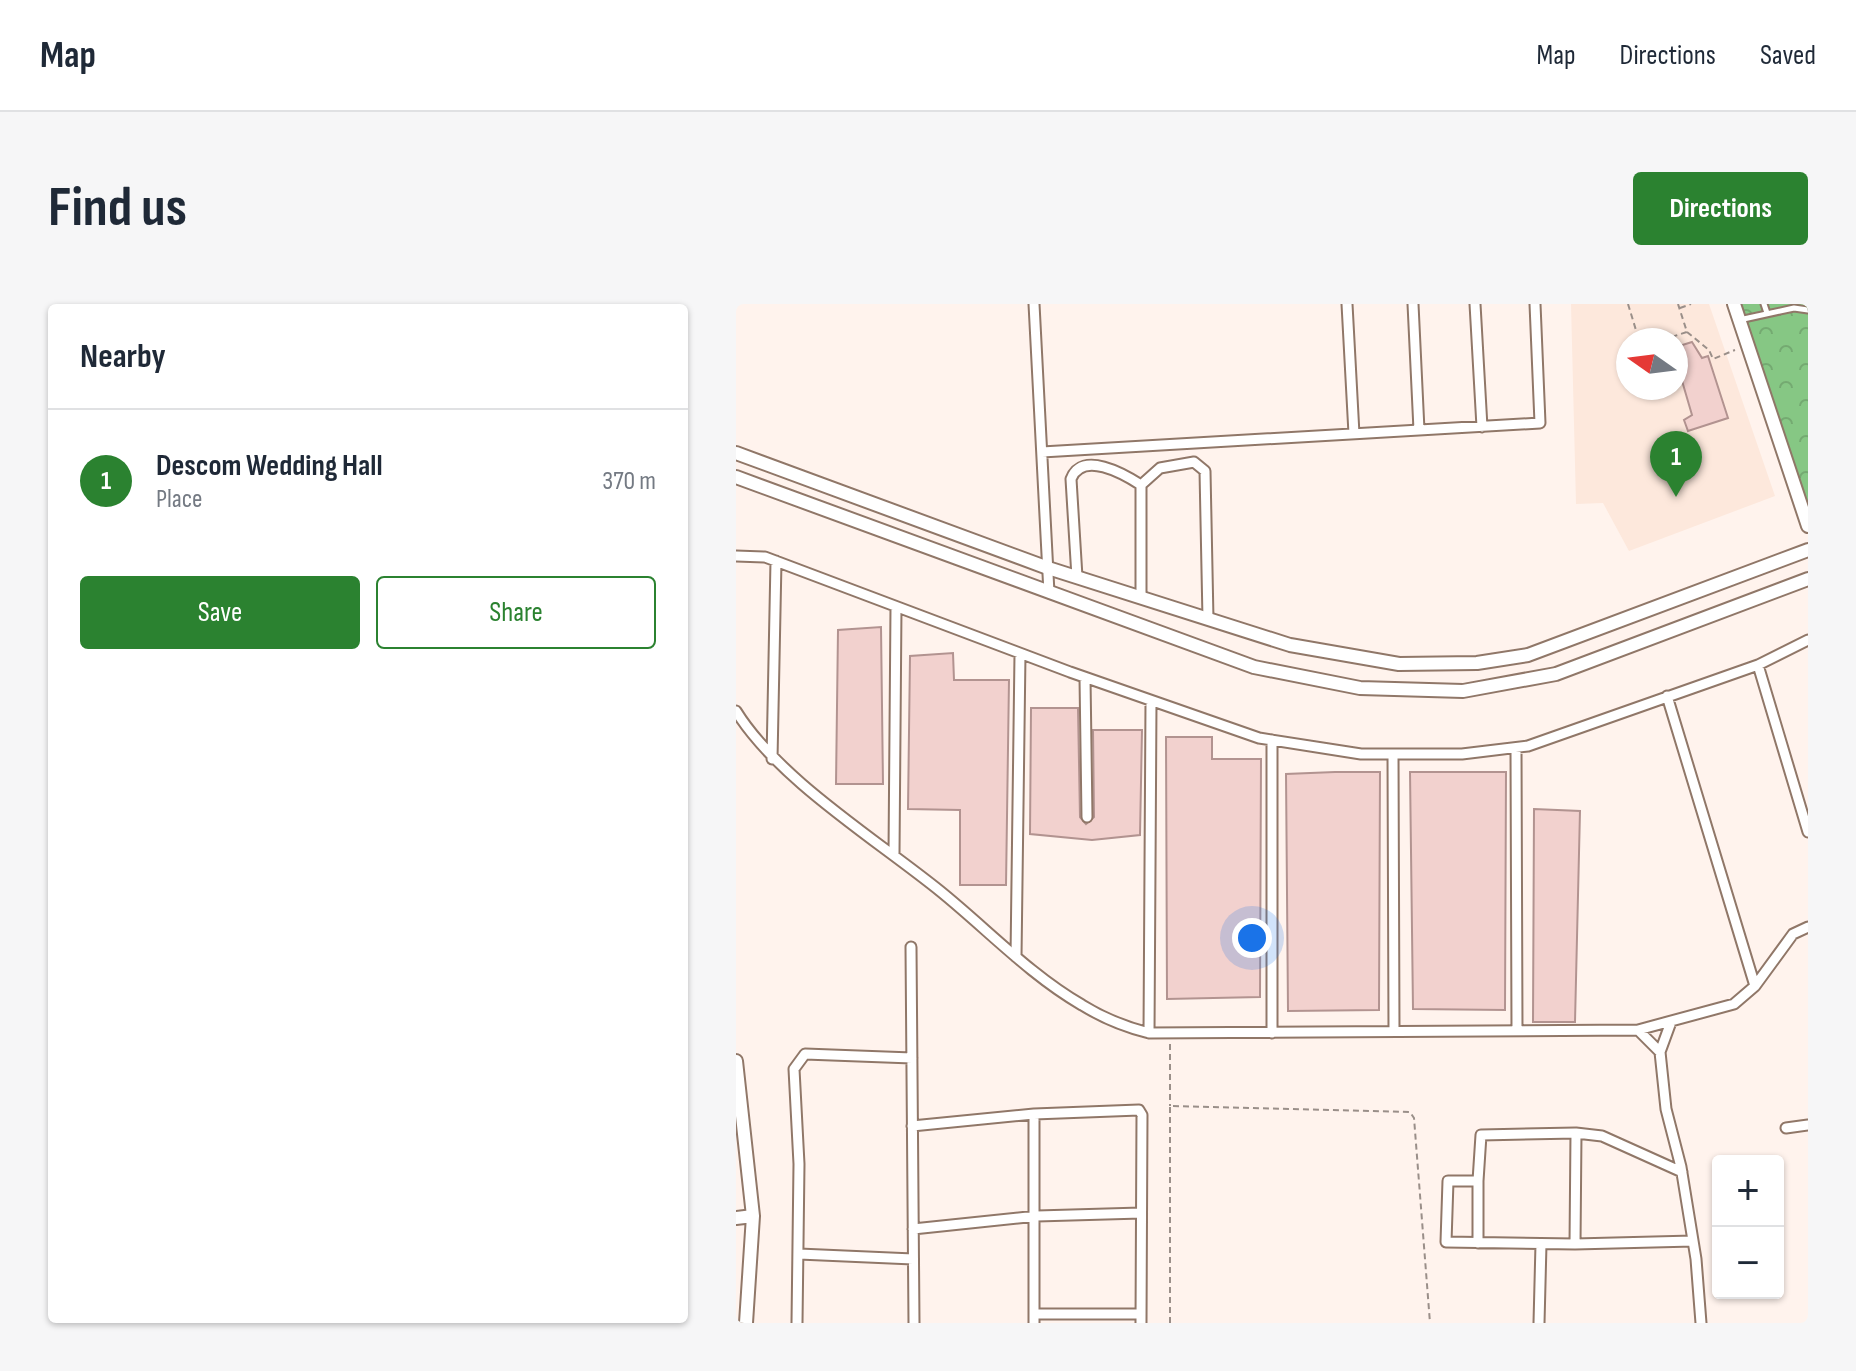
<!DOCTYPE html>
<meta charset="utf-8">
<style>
:root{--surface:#fff;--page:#f6f6f7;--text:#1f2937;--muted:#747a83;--line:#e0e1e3;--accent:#2b8230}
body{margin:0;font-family:"Sofia Sans Condensed",sans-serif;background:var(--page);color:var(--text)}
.controls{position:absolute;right:24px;bottom:24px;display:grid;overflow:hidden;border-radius:8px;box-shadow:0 2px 6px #0004}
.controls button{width:72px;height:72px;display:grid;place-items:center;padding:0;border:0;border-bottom:2px solid var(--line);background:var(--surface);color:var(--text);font:40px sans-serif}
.compass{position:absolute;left:880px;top:24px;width:72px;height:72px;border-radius:50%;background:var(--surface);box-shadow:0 2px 6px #0004;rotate:284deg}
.you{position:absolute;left:516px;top:634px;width:28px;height:28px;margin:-20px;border:6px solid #fff;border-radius:50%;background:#1a73e8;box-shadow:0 0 0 12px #1a73e833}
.badge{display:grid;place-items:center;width:52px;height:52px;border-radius:50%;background:var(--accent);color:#fff;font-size:26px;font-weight:700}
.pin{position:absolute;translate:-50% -66px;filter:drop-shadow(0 2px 4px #0008)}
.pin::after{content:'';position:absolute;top:42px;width:28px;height:24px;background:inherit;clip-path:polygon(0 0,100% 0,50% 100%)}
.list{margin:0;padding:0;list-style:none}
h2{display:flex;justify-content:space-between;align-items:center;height:104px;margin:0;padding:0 32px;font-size:34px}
h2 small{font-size:26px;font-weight:400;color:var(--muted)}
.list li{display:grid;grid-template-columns:52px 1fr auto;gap:24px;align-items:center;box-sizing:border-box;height:144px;padding:0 32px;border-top:2px solid var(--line)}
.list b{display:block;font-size:30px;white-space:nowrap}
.list p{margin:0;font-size:26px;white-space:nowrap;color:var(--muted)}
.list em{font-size:26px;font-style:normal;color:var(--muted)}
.actions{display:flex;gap:16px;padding:24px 32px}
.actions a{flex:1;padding:18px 0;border:2px solid var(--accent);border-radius:8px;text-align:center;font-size:28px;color:var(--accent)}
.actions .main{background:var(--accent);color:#fff}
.map{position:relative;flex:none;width:1072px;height:1019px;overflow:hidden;border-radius:8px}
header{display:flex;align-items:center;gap:48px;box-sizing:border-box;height:112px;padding:0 40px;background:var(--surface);border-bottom:2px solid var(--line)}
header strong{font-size:38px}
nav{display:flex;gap:44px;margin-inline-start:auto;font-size:28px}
.intro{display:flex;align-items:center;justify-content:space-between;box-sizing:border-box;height:192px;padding:0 48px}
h1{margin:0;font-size:56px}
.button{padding:20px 36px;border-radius:8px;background:var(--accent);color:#fff;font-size:28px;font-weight:700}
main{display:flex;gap:48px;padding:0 48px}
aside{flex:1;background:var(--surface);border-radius:8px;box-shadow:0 2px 6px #0004}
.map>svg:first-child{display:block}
</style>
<header>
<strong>Map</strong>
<nav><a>Map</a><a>Directions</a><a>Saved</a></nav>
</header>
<div class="intro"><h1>Find us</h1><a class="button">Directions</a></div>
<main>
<aside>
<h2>Nearby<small></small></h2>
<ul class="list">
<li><span class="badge">1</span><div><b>Descom Wedding Hall</b><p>Place</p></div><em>370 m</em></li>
</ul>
<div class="actions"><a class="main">Save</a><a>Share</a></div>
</aside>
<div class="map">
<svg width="1072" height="1019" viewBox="0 0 1072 1019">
<defs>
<pattern id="forest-crowns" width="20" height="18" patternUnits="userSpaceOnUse" patternTransform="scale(2)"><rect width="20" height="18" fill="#86c784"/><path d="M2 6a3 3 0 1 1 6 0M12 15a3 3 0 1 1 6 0" fill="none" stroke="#74aa71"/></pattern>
</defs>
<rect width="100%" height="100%" fill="#fff3ed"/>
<!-- built -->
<path fill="#fde8dc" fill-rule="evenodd" d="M835,0h138l66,192 -146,55 -26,-48 -27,1zM892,36h48v48h-48z"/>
<!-- forest -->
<path fill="url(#forest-crowns)" d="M999,0h73v221z"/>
<!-- building -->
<path fill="#f2d1ce" stroke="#b29390" stroke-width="2" d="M956,38l10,16 6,-2 20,62 -40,13 -4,-11 8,-5 -12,-41 -4,2v-29z
M145,323l2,157h-47l2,-154z
M217,349l1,27h55l-3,205h-46v-75l-52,-1 2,-153z
M295,404h47l2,109 6,7 8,-7 -1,-87h49l-2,105 -48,5 -62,-6z
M430,433h46v22h49l-1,238 -93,2z
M599,468h45l-1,238 -91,1 -2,-237z
M674,468h96l-1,238 -92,-1z
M798,505l46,2 -5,211h-42z"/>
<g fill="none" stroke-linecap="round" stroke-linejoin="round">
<!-- service casing -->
<g stroke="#907768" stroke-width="9">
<path id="service" d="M1028,0l3,9
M1003,16l55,-12 14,2"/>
</g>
<!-- minor casing -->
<g stroke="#907768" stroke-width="13">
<path id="minor" d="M298,0l15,289
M611,0l7,130
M677,0l6,126
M739,0l7,123
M306,148l498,-29 -5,-119
M0,252l29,1 305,115 189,66 102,16h101l66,-8 230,-81 50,-25
M341,273l-6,-98c11,-29 53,-5 70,6
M405,293v-112l19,-17 34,-6 11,9 3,148
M1022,361l50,167
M349,374l2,139
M931,392l88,290
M0,407c42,68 141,129 204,180 47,38 90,84 142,114 21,13 43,22 67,28l489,-3 96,-26 21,-18 38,-52 15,-7
M536,436v293
M780,444l1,283
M657,450l1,277
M36,455l4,-198
M158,550l2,-247
M175,643l3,376
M280,653l4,-303
M902,726l22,22 6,57 15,58 15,92 5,64
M413,729l2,-331
M924,748l11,-30
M176,822l122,-12 105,-4 3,5 -1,208
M1050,824l22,-3
M840,829l-95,2 -3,46h-30l-2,61 129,2 1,-111 26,3 80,36
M177,925l124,-13 104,-3
M742,939v-62
M839,940l118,-3
M63,950l114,5
M298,1010h107
M61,1019l2,-159 -5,-95 11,-15 107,4
M298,1019v-209
M803,1019l2,-79"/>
</g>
<!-- tertiary casing -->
<g stroke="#907768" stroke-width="16">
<path id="tertiary" d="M998,0l74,222
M0,149l312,115 242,77 109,19 78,-1 51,-8 280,-105
M0,173l518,190 106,21 103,3 93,-17 252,-95
M0,757l17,155 -7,107
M0,914l17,-2"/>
</g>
<!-- path -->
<path stroke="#9a8f89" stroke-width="2" stroke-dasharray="6 4" stroke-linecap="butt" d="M892,0l11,36
M944,4l11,-4
M951,28l22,18 4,9 22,-9
M926,36l25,-8 -9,-28
M434,740v62
M434,1019v-217l240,6 4,6 16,205"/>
<!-- service -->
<use href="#service" stroke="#fff" stroke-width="5"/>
<!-- minor -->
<use href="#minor" stroke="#fff" stroke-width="9"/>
<!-- tertiary -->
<use href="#tertiary" stroke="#fff" stroke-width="12"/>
</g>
</svg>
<div class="controls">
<button>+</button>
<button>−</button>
</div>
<svg class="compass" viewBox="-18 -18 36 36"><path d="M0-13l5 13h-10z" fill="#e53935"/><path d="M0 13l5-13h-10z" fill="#747a83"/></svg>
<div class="you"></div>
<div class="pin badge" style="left:940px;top:193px">1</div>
</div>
</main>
